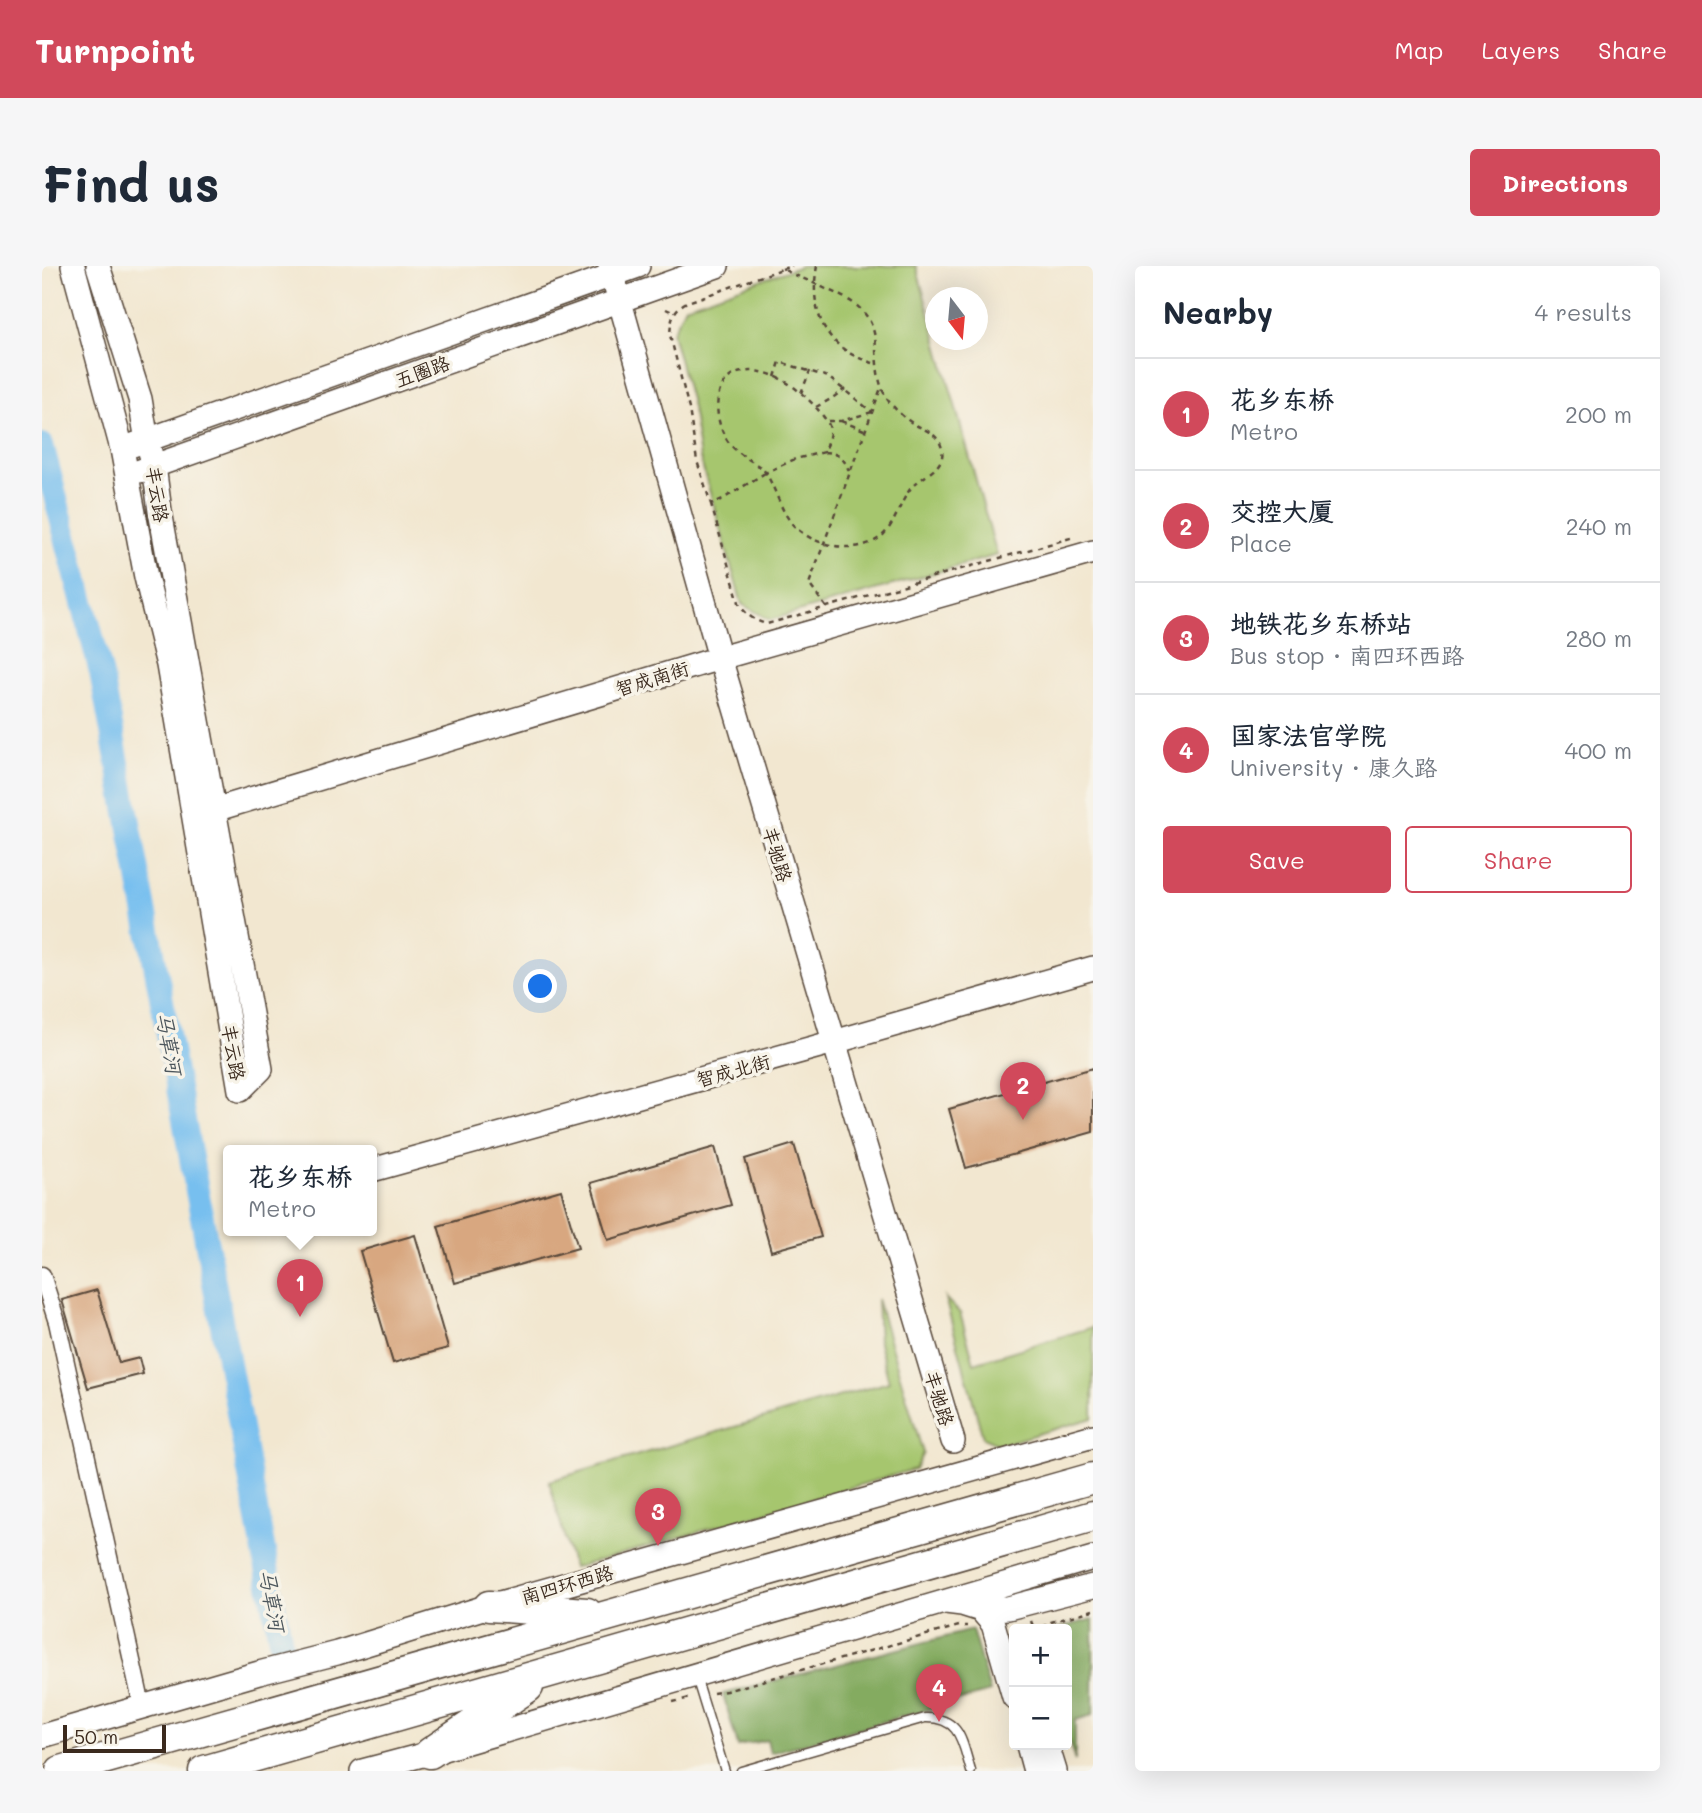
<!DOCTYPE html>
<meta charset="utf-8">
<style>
:root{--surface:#fff;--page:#f6f6f7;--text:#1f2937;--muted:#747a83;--line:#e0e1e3;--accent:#d1495b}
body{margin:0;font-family:Mali,"LXGW WenKai TC",sans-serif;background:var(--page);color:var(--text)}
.controls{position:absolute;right:21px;bottom:21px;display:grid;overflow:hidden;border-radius:7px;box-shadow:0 7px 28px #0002}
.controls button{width:63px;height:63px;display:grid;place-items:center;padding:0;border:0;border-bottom:2px solid var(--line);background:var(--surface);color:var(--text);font:35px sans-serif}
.compass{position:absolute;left:883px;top:21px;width:63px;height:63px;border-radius:50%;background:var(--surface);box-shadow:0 7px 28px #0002;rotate:164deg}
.scale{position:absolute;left:21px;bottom:18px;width:103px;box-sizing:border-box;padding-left:7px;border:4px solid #3b2a1e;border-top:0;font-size:19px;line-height:24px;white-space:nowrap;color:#3b2a1e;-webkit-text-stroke:5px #f7f3e8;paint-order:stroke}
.you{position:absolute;left:499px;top:721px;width:24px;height:24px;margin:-18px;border:5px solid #fff;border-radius:50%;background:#1a73e8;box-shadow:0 0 0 10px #1a73e833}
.badge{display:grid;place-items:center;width:46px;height:46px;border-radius:50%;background:var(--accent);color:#fff;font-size:23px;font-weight:700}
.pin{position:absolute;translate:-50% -58px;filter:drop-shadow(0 2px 4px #0008)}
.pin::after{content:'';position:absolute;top:37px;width:24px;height:21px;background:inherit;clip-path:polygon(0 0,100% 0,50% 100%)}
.popup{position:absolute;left:181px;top:879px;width:154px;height:91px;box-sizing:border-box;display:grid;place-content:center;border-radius:7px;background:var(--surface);filter:drop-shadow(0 2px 5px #0005);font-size:23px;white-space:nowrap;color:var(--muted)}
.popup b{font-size:26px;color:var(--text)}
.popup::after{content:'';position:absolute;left:50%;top:100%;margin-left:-14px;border:14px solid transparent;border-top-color:var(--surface)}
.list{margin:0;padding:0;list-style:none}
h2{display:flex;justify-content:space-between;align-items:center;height:91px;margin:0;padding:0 28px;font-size:30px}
h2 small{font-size:23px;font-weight:400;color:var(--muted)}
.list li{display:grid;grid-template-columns:46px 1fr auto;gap:21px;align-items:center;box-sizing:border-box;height:112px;padding:0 28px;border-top:2px solid var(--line)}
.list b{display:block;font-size:26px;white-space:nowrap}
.list p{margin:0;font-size:23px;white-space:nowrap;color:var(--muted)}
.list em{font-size:23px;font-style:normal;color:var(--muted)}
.actions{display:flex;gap:14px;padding:21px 28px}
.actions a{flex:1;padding:16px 0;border:2px solid var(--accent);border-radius:7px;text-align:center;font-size:24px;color:var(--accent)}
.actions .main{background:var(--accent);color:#fff}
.map{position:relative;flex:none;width:1051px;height:1505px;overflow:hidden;border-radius:7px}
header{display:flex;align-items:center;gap:42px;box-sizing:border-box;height:98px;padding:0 35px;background:var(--accent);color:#fff}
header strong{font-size:33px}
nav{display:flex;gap:38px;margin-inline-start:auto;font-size:24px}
.intro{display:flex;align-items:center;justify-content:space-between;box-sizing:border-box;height:168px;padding:0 42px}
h1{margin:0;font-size:49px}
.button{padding:18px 32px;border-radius:7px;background:var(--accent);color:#fff;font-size:24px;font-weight:700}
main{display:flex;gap:42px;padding:0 42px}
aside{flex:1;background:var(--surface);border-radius:7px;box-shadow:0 7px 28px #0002}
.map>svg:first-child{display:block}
</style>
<header>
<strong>Turnpoint</strong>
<nav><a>Map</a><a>Layers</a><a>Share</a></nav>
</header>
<div class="intro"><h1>Find us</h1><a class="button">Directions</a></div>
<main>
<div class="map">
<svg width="1051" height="1505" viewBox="0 0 1051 1505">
<rect width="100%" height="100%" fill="#f7f3e8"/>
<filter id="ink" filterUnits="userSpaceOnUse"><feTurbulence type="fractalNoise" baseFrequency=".0143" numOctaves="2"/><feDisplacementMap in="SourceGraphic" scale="14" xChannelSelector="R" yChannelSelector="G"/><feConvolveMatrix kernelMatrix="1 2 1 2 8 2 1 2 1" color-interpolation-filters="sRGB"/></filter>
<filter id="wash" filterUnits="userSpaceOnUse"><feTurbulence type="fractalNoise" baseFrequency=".00686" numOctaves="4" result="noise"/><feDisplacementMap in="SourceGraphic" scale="28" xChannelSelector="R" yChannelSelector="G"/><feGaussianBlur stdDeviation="1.57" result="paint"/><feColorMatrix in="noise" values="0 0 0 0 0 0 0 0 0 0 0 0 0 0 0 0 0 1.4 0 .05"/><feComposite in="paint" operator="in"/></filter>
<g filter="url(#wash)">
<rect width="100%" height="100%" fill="#f2e7d0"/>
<!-- green -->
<path fill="#a6c66e" stroke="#707846" stroke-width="2" d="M759,0h115l81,289 -227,65 -28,-16 -42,-146 -8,-51 -20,-74 13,-27z
M903,1032l15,15 14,50 119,-36v91l-94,27 -16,-7z
M835,1033l46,154 -8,16 -342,99 -24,-87 340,-99 -10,-39z"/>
<!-- forest -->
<path fill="#84ab61" stroke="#606a40" stroke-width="2" d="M1051,1353v96l-18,5v41l-8,-26v-106h-11z
M930,1364l18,62 -220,61 -3,-13 -29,6 -15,-52z"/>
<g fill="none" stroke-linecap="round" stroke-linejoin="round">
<!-- river -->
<path stroke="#77bfef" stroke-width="24" d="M0,179l59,227 180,972"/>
</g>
<g id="blocks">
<!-- building -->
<path fill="#d8a780" d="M1051,802v64l-127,36 -17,-59z
M752,878l27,93 -50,14 -26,-92z
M673,881l16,58 -123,35 -17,-57z
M519,924l17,58 -123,35 -17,-57z
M373,969l33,113 -55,15 -33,-112z
M55,1024l22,73 20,-5 4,16 -55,14 -26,-88z"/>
</g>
</g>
<g filter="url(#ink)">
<use href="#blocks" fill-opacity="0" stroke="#564639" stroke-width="2"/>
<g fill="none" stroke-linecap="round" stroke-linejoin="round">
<!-- lane casing -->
<g stroke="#564639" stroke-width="11">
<path id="lane" d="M654,1411l29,94
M699,1505l184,-53c36,-1 37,24 46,53"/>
</g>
<!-- street casing -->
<g stroke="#564639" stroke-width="19">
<path id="street" d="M0,1009l15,47 85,384"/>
</g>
<!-- secondary casing -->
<g stroke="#564639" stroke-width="26">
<path id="secondary" d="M31,0l49,183 24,128 22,88 72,425
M56,0l42,133 7,42 7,25 6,45 101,558 -21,21
M568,0l110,392 233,783
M91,179l505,-179
M98,205l577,-205
M172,544l506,-152 373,-106
M330,904l462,-128 259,-74
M904,1336l16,2 19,6 12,14 21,73
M939,1344l27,-2 85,-22
M0,1470l217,-63 78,-20 152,-47 604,-170
M986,1479l7,26
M1005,1479l8,26
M320,1505l68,-18 663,-195"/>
</g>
<!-- highway casing -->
<g stroke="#564639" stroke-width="33">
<path id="highway" d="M447,1340l98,7
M388,1487l98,-66
M19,1505l1032,-293
M162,1505l889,-255"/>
</g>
<!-- path -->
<path stroke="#564639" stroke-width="2.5" stroke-dasharray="5 5" stroke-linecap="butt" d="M775,0c-9,49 11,86 60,98
M740,3l10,-3
M624,43l8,4
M733,111l5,-15 48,15 44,35
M759,127l9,-22
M774,141l15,-8 14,-10
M786,155h13l31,-9
M799,155l23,9
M782,186c15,1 20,6 25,19
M723,207l-42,26 -12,5 -14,-43 -8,-52 -19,-74c1,-14 2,-24 15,-32l97,-34c15,7 30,13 44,20 30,13 49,24 50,60 1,19 2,40 15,55 7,8 15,16 25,21 10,6 23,9 26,24 4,20 -21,27 -31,39 -11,14 -15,34 -27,46 -24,24 -76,12 -94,-13 -12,-16 -15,-36 -27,-52 -11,-8 -25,-15 -34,-26 -16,-21 -19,-65 13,-71 31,-6 60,19 78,40 4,6 10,11 10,19 0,6 -4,14 -6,21l-29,7 -30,14
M669,238l29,102c7,9 15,15 27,18l307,-87
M784,341l-17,-23 72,-196
M989,1355l3,8
M1002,1363l1,-3 6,-4 42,-12
M671,1427l13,-2 233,-65h8
M631,1436l17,-4
M968,1449l4,16"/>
<!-- lane -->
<use href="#lane" stroke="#fff" stroke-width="8"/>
<!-- street -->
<use href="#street" stroke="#fff" stroke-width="16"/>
<!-- secondary -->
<use href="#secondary" stroke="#fff" stroke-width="23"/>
<!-- highway -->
<use href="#highway" stroke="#fff" stroke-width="30"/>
</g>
</g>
<g text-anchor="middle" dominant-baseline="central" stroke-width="7" stroke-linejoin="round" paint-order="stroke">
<!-- street labels -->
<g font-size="19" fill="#3b2a1e" stroke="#f7f3e8">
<text transform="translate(380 105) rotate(-20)">五圈路</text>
<text transform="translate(116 228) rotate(81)">丰云路</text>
<text transform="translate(610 412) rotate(-17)">智成南街</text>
<text transform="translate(736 588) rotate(73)">丰驰路</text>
<text transform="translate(192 786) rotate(80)">丰云路</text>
<text transform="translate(691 804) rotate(-15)">智成北街</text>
<text transform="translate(898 1132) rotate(73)">丰驰路</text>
<text transform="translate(525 1318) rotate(-16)">南四环西路</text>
</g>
<!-- water labels -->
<g font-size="21" font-style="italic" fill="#4d575d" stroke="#f7f3e8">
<text transform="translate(128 777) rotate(80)">马草河</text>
<text transform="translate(231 1334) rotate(80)">马草河</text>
</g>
</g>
</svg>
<div class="controls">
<button>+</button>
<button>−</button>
</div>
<svg class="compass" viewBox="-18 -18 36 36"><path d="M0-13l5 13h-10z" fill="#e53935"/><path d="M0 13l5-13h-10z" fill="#747a83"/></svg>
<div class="scale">50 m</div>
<div class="you"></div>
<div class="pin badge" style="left:258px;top:1051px">1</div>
<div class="popup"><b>花乡东桥</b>Metro</div>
<div class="pin badge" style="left:981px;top:854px">2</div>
<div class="pin badge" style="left:616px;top:1280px">3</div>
<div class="pin badge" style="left:897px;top:1456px">4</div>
</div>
<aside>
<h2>Nearby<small>4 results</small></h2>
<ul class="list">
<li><span class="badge">1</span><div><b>花乡东桥</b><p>Metro</p></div><em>200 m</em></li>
<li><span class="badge">2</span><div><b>交控大厦</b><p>Place</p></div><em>240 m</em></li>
<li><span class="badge">3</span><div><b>地铁花乡东桥站</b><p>Bus stop · 南四环西路</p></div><em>280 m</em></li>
<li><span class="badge">4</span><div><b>国家法官学院</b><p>University · 康久路</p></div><em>400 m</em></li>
</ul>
<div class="actions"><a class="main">Save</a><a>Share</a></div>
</aside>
</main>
